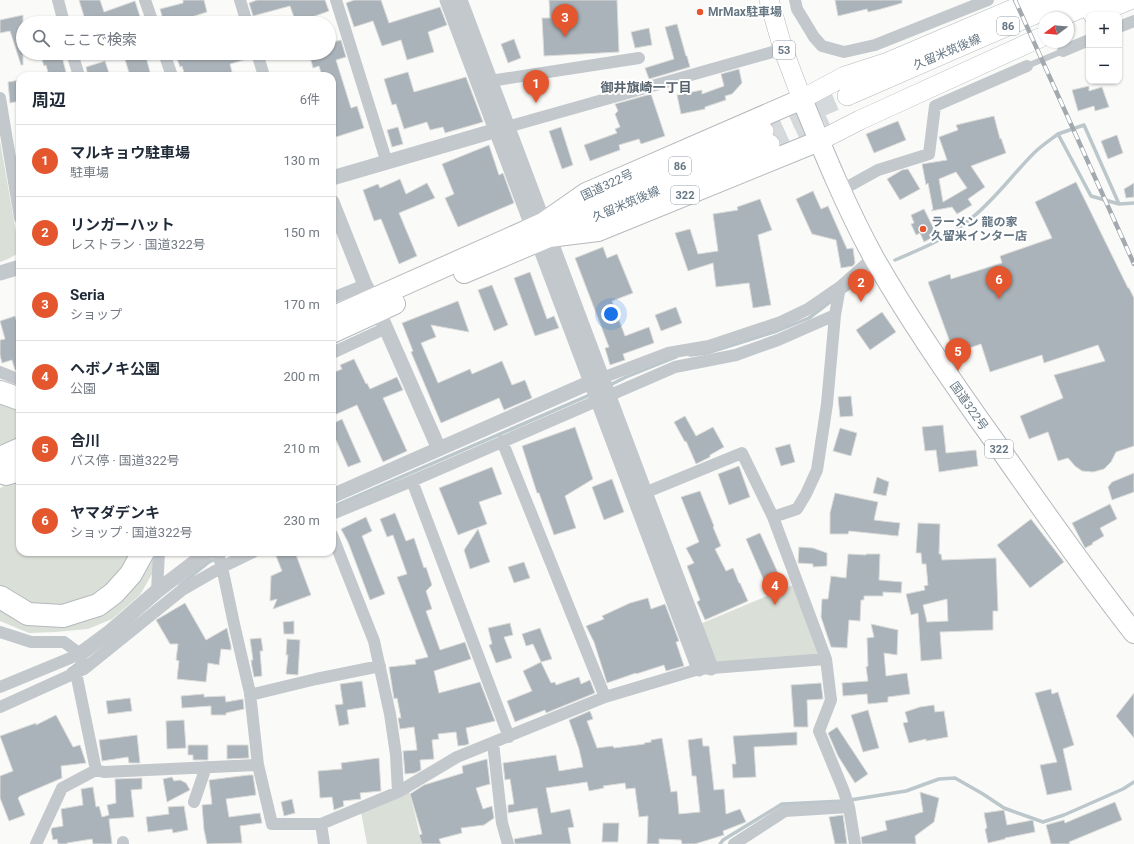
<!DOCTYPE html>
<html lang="ja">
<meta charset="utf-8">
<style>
:root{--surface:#fff;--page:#f2f2f3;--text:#1f2937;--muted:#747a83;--line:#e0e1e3;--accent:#e4572e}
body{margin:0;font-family:Roboto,"Noto Sans JP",sans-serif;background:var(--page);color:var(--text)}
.controls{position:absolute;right:12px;top:12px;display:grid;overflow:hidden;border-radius:8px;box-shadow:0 1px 3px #0004}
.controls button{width:36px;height:36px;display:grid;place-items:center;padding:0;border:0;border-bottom:1px solid var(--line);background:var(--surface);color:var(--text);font:20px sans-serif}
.compass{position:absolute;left:1038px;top:12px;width:36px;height:36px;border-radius:50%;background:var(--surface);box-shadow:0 1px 3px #0004;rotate:254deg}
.you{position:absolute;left:611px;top:314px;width:14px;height:14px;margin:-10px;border:3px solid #fff;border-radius:50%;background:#1a73e8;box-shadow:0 0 0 6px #1a73e833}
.badge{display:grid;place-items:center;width:26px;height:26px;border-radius:50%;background:var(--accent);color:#fff;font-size:13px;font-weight:700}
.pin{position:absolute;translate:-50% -33px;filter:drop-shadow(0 1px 2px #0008)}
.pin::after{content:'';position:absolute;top:21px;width:14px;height:12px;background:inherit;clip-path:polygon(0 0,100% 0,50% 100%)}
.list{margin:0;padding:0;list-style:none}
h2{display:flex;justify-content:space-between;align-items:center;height:52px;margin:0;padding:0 16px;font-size:17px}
h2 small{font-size:13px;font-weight:400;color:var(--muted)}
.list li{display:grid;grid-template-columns:26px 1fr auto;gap:12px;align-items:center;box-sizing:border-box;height:72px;padding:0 16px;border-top:1px solid var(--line)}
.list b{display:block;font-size:15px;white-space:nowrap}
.list p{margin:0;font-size:13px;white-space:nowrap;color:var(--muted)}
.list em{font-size:13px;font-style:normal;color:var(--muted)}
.icon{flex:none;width:22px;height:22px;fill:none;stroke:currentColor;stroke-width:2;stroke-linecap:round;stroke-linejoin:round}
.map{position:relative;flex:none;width:1134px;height:844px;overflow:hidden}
.search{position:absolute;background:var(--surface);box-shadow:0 1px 3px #0004;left:16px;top:16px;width:320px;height:44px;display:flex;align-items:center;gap:10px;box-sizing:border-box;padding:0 14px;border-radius:22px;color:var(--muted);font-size:15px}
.panel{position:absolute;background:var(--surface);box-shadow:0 1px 3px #0004;left:16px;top:72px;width:320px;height:484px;border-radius:12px}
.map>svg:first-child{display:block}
</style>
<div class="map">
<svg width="1134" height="844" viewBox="0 0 1134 844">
<rect width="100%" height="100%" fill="#fafaf8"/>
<!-- green -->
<path fill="#dadfd7" d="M0,141l19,108 -2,5 -9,5 -8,3z
M0,398l20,5v38l-20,6z
M20,479v73h135l-3,22 -12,21 -28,24 -24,10 -33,3 -26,1 -29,-12v-133z
M798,583l28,76 -122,9 -11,-41z
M409,790l13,54h-55l-7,-37z"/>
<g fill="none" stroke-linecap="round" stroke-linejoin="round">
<!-- stream -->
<path stroke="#bbc7cb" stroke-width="3.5" d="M1058,134l26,-9 35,79
M895,260c26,-11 51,-21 73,-39 25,-19 44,-46 66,-68 7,-7 16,-13 24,-19l33,62 28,8 15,-1
M842,293l23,-16
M690,355l17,-2 70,-22 32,-13 26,-20
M608,386l18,-9 50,-20
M332,507l260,-113
M180,585l29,-23 22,-10
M69,670l11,-8
M720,844l3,-4 59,-36 62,-3 62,-10 33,-12 16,-1 28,16 21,14 39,14 21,-7 59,-26 11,-7"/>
</g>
<!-- building -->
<path fill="#aab3b9" stroke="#dcdcda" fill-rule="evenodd" d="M79,0h21l4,12 31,-11 7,22h-56z
M183,0h21l3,12 -28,9 1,2h-16l-4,-14 23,-6z
M257,0h68l4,11 -33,12 -6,-17 -37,10 -4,-13z
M354,0h27l8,23 51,-16 7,18 -19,7 6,20 -27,8 -6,-20 -19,6 -9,-25 -19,6 -8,-24z
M549,0h68l2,52 -75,4 -2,-38h8z
M835,0h67v3l-21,6 -13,3 -1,-3 -29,7z
M23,15v50h-2l-11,-34 -10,2v-13z
M677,24l9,32h1l3,11 -41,12 -4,-11 29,-9 -9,-32z
M649,28l3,17 -17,3 -4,-16z
M514,39l7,19 -13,5 -7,-19z
M341,40l5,17 -10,3 15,48 6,-2 7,22 -28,9 -4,-14v-9l2,-1 -2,-7v-30h-10l-3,-10 -6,2 -4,-15h20v-10z
M40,53h21l6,23h-18l-3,-11 -2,1z
M123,53h22l6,23h-21z
M175,53h75l1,5 -21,6 3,12h-48l-3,-10 -2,1z
M105,61l5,15h-22l-2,-9z
M739,69l3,14 -10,11 -7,2 1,4 -21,7v2l-24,5 -4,-19 25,-5v4l22,-8 -3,-12z
M408,72l6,20 52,-15 17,45 -38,11 -2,-6 -13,3 -3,-8 -23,7 -8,-25 -4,1 -8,-26z
M20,80v21l-10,2 -2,-21z
M1089,86v5l13,-4 7,20 -14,4 -1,-5 -16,5 -6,-21z
M651,94l14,42 -24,8 -2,-5 -20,6 1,5 -30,11 -6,-16 33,-12 -2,-4 5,-2 -5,-13 3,-3 -3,-7z
M994,116l6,23 1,-1 5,15 -35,13 14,21 -17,12 4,6 -15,9 -5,-7 -21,4 2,-2 -5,-26 -2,2 -4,-21 25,-4 -8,-23 19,-7 -2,-5zM956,172l11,16 -24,14 -4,-23z
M898,121l8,19 -32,13 -8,-19z
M398,127l5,17 -11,3 -5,-17z
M561,127l12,38 -11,4 -13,-38z
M1117,135l6,18 -15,6 -7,-18z
M489,145l10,30 4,-2 11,30 -56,24 -13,-29 9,-4 -12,-30z
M908,169l12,20 -20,11 -13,-21 15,-9z
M400,179l6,15 21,-11 8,15 -36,15 18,43 -18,8 -18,-45 -7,2 -11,-31 15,-6 2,4z
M1076,182l52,106h1l5,10v148l-18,6 -5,10 -7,7 -11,3 -11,-1 -7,-5 -7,-8 -10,3 -10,-29 -19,7 -9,-23 43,-18 -9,-23 51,-14 -7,-16 -54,18 -2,-8 -52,17 -9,-28 -27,9 -26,-71 22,-8 1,5 51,-16 -2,-7 52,-18 -17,-36z
M1134,183v14l-8,1 -2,-9z
M813,191l8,18 7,-3 19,43 6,-1 2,15 -2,3 -12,2 -5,-28 -24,-6 -16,-35z
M760,199l12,31 -14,5 13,70 -18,3 -4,-25 -33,4 -3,-24 -25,8 -13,-38 15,-4 8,25 20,-3 -5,-37 25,-4 -1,-3z
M924,209l13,26 -13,7 -4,-9 -4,2 -5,-11 3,-1 -3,-8z
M603,247l4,11 10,-4 16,39 -21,8 13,35 24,-9 5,16 -31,11 2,6 -15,5 -5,-17 4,-1 -34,-89z
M530,272l17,47 7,-3 5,12 -24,8 -21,-58z
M492,285l16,40 -14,6 -16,-41z
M458,301l11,31 -38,-7 5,12 -15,6 17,40 32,-14 2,5 30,-13 10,24 13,-5 7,18 -28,12 -5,-12 -58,25 -30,-71 2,-1 -11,-28z
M676,307l6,16 -21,8 -6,-16z
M882,312l14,20 -26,18 -14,-20z
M15,316l5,16v40l-5,-2 -3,-10 -10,3 -2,-8v-15l5,-1 -5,-18z
M354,359l12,25 1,-1 3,6 27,-12 6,13 -20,8 24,53 -24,11 -26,-57 -25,11v-43l10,-4 -2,-4z
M851,396l2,20 -13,1 -2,-20z
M685,416l11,20 17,-9 11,20 -14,8v2l-14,7 -10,-23 -1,1 -11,-20z
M342,419l19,43 -13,5 -16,-36v-7z
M943,425l3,28 30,-3 2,16 -39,6 -3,-22 -11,1 -3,-24z
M575,427l18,52 -28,17 11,32 -22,7 -15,-42h-2l-15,-47z
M840,428l17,5 -6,23 -18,-5z
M790,444l5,18 -14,4 -6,-18z
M739,466l11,31 -21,8 -11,-31z
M492,467l10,27 -23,8 8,22 -29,11 -19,-47z
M1134,473v19l-22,8 -4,-13 4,-5z
M877,477l12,5 -3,14 -13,-3z
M612,479l12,33 -20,8 -12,-33z
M700,491l14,35 -1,1 8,19 -6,3 11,22 7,-3 6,15h1l8,18 -43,19 -8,-18 3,-2 -13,-34 7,-3 -8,-15 13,-6 -18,-45z
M835,493l43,9 -4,18 26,3 -2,13 -49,-5 -1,3h-18v-21z
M1110,504l7,15 -17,9 4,8 -12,7 1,1 -8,4 -13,-25z
M395,513l11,28 8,-3 10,30 2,-1 6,18 -6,6 6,18 -6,2 14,39 25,-8 6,17 -37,12 5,22 41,-11 15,39 -29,7 3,16 -3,1 -8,1 -2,-14 -18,2 1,5 -7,1 2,19 -14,1 1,10 -6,3 -10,1 -2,-23 14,-1 -3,-23 -14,2 -2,-11h3l-4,-20 -3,1 -5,-32 27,-3 -1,-4 13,-3 -31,-80 10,-3 -14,-39 -6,2 -7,-18z
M366,517l6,14 -10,5 23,58 -15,6 -22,-58 -7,-13z
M1031,519l33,43 -34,26 -33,-43z
M918,523l22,1 -1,30h2l1,6 54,-2 2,53h-5v19l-53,2 2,27 -21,2 -3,-48 -7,2 -5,-21 19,-4 -1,-4 4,-1 -2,-21h-4l-1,-11h-5zM947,599l1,22 -21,1 -4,-17z
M478,529l12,33 -20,7 -6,-19z
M760,533l23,51 -15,6 -22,-51z
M799,547l14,1 14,5v13l-14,1v-3l-15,-1z
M286,552h9l16,43 -38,14 4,-10 -7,2 1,-25 11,-5 -6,-15z
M848,554l18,1v-1h14l-1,26 23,2 -1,11 -18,-1v4h-19v4h-3l-1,21 -11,-1 -2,28 -16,-1 -10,-30 1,-18h6l3,-23 15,2z
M524,562l6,16 -16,5 -6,-16z
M648,598l3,11 14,-5 14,37 -3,1 8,24 -18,5 -2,-6 -28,9v-1l-29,10 -13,-41 -8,-16 18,-7 -2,-3 28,-13z
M185,603l21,37 21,-12 4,18v4l-10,-1 -2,16 -11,-2 -2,19 -29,-3 2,-18 -3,-1 2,-16h-8l-14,-24z
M294,621v13h-10l-1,-12z
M510,623l3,12 -9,2 8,21 -16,5 -7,-18 3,-1 -4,-16z
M871,624l27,6 -1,25 -13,-2 2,23 21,-3 3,21 -22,3v5l-20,2 -1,-10 -24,2 -1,-13 26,-2 -2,-14 2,-1 -1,-28 7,-1z
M540,628l12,31 -11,3 -8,-18 -7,2 -4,-12z
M261,638l2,13h-3l2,25 -8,1 -2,-10 -1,-7h2l-3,-21z
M287,639l13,1 -2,35 -12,-1 2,-19h-2z
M541,662l10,21 4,-1 1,3 23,-8 2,7 9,-4 5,13 -49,20 -1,-3 -30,12 -8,-21 25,-10 -9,-20z
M362,681l4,26 -19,3 2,14 -10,2 -4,-21 8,-1 -3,-20z
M821,683l2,16 -16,1 1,27h-14l-3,-42z
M1051,689l1,5 6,-2 16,53 -11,4 9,41 -25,5 -7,-30 17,-3 -22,-69z
M1134,693v45l-18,-22z
M204,694v3l21,-1 1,6 17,-3 1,10 -18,4v2h-15v-9l-29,2 -1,-12z
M130,698l2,13 -24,3 -2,-13z
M934,705l1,7 9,-1 4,26 -22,4v-2l-17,4 -6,-20 5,-1 -3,-10 15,-5z
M868,710l11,38 -16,4 -12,-37z
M590,711l3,8 -6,2 10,27 16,-2 1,2 31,-4 -1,-1 7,-1v-2l11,-2 9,54 6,-1 2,23 21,-2 -4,-36h-4l-4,-36 14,-2 1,8h6l5,44 10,-1 2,25 14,-5 6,13 -23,9 1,4 -29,9h-13l-1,-4 -22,-1v5h-12l1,-28 -9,1 -4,-29 -9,1 -1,-6 -22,3 1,2 -15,3 -2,-9 -41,6 5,25 19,-4 4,18 -6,1 3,16h-56l-1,-5 28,-5 -5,-26 -29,5v-8l6,-1 -4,-25 -5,1 -2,-17 53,-8 3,16 24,-4 -4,-18 -10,-29z
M56,715l17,32 7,-2 6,18 -25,3 1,12 -42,18 -2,2 7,17 -16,6 -9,-23v-22l13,-5 -13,-35 36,-13v2z
M184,720l2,28 -19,1 -1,-28z
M837,727l31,47 -13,9 -17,-27 -10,-23z
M797,732v13l-43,2 2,30 -23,1 -1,-14h4l-3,-28z
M137,735l3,28h-11l-1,-6 -26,4 -3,-21z
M188,745h20v15h-15v-5h-5z
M227,745h21l1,13 -22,1z
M379,758l2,33 -21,2 1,6 -18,2 1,5 -10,4 -2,-13 -12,1 -2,-27 24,-2 -1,-6z
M487,759l3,25 -14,4 7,21 9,-3 2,12 -10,7 -23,3 1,5 -23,6 2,5h-19l-3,-9 3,-1 -12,-40 14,-9 39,-12 -1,-7z
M249,775h4l3,20 -30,4 3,18 31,-4 2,10 -22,3 2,17 -35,1 -3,-14 -2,-25 10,-1 -3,-24z
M172,777l2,4 6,-1 6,3 4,7 -23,12 -4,-23z
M142,778v11l-11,1 3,27 -25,2 3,25h-19l-1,-5 -25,4v1h-9l-1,-5 -4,1 -2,-10 1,-2 11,-2 -2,-17 22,-4 -2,-16 12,-2 3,20 3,-1 3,11 7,-2 -2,-10 9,-2 -1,-24z
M920,792l19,6 -5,24 -19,14 1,8h-54l-1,-7 26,-7 -2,-9 38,-9z
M292,799l3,14 -11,3 -3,-14z
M1115,802l7,18 -53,22 1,2h-19l-5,-19 18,-5 1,3z
M184,806l4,24 -15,3 -1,-4 -24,3 -2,-15 23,-3 -1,-7z
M1004,810l3,15 26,-5 2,12 -30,6v1l-17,4 -3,-14 2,-1 -3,-15z
M843,815l4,29h-12l-6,-27z
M603,823h16l-1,19h-16z"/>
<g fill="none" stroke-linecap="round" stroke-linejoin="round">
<!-- primary-tunnel -->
<path stroke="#d5d9db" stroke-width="19" stroke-dasharray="19 10" stroke-linecap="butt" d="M764,131l83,-35
M770,144l57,-26"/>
<!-- primary casing -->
<g stroke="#b5babe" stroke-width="20">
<path id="primary" d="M769,0l14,49 19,50 43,-23 43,-14 40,-17 106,-45
M1093,15l37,-15
M1058,18l42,-18
M847,96l221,-96
M819,141l41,-21 184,-84
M565,214l199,-83
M558,233l212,-89"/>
</g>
<!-- trunk casing -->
<g stroke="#b4b9bd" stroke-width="22">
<path id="trunk" d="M464,273l85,-36 49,-6 221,-90
M332,317l211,-94 43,-30 216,-94c22,54 44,108 72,159 37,65 80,127 124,188 44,63 89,127 136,187
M332,333l63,-29
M0,457l20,-9"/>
</g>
<!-- motorway casing -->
<g stroke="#b4b9bd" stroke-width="24">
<path id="motorway" d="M0,392l20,7
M6,474l14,-4
M0,597l28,17 35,2 19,-6 16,-5 16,-12 17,-19 12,-22"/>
</g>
<!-- service -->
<path stroke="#c3c8cc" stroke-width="6" d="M1027,66l36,-15"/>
<!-- minor -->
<path stroke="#c3c8cc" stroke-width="12" d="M58,0l6,23
M145,0l8,23
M240,0l7,23
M336,0l51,163
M795,0l2,9 17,28 8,9 22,6 31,-7 113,-45
M1119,27l15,-6
M1063,51l26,-11
M72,53l7,23
M164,53l8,23
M257,53l7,23
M490,81l149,-23
M0,98l20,120
M500,129l283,-80
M840,191l38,-21 51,-16 6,-48 92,-40
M332,298l33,-13
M332,353l54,-25
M0,372l20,8
M594,381l74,-28 41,-7 72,-24 27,-13 32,-22 34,-30
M502,441l103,256
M412,481l97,256
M637,496l105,-43 31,64 53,142 5,41 -12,31 24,58 6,18 6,37
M332,514l80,-33 263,-114 61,-12 42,-15 57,-25
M773,517l24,-8 9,-15 11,-24 10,-66 8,-89 5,-28
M332,535l42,106 16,73 6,41 2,37
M217,552l5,15 12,57 16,69 8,72 14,59h49l77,-32 59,-35 148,-60 94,-28 127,-10
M157,591l2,-39
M0,632l31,10h33l16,12 2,9
M76,673l20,97
M0,687l80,-33
M250,695l66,-16 64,-13
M0,707l84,-38 98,-79 40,-23 31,-15
M493,743l9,80 6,21
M194,802l12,-35
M321,824l3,20
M123,842v2
M36,844l26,-56 34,-18 8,2 154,-7
M734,844l51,-33 64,-4"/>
<!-- tertiary -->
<path stroke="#c3c8cc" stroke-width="15" d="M447,0l252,669
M460,0l251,668
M332,178l165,-48
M332,202l33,83 8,14 66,150
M0,273l20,-6
M332,496l259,-114
M80,654l31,-23 46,-40 51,-39"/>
<!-- primary -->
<use href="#primary" stroke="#fff" stroke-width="19"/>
<!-- trunk -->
<use href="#trunk" stroke="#fff" stroke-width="20"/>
<!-- motorway -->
<use href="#motorway" stroke="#fff" stroke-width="22"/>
<!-- rail casing -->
<g stroke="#a2aab0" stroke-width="4.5">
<path id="rail" d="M1015,0l119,264"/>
</g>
<!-- rail -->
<use href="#rail" stroke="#fff" stroke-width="3" stroke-dasharray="9" stroke-linecap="butt"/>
</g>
<!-- markers -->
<g fill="#e4572e" stroke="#fff" stroke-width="1.5">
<circle cx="700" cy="12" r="4"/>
<circle cx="923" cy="229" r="4"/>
</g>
<g text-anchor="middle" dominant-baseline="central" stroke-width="4" stroke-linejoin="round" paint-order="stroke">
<!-- shield labels -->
<g fill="#fff" stroke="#939fa8" stroke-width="1">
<rect x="997" y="17" width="22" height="18" rx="3"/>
<rect x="773" y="41" width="22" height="18" rx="3"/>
<rect x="669" y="157" width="22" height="18" rx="3"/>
<rect x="671" y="186" width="28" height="18" rx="3"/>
<rect x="985" y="440" width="28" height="18" rx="3"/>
</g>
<g font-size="11" font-weight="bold" fill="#657683">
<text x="1008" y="26">86</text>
<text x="784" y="50">53</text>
<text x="680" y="166">86</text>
<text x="685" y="195">322</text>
<text x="999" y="449">322</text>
</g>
<!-- poi labels -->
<g font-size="12" font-weight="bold" fill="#657683" stroke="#fff" text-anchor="start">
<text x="708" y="12">MrMax駐車場</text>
<text x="931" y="222">ラーメン 龍の家<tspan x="931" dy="14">久留米インター店</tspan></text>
</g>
<!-- street labels -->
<g font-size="12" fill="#657683" stroke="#fff">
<text transform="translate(947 52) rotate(-23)">久留米筑後線</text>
<text transform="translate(607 185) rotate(-25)">国道322号</text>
<text transform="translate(626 204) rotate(-23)">久留米筑後線</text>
<text transform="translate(969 406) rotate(55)">国道322号</text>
</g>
<!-- neighbourhood labels -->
<g font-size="13" font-weight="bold" fill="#57646e" stroke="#fff">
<text x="646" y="87">御井旗崎一丁目</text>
</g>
</g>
</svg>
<div class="controls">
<button>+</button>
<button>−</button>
</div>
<svg class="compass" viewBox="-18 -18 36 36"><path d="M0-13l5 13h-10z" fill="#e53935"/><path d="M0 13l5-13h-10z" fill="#747a83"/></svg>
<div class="you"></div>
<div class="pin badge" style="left:536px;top:103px">1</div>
<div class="pin badge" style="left:861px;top:302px">2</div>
<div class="pin badge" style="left:565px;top:37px">3</div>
<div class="pin badge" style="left:775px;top:605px">4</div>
<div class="pin badge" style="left:958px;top:371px">5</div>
<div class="pin badge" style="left:999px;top:299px">6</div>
<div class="search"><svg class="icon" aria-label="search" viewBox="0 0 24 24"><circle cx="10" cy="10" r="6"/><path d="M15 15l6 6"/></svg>ここで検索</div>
<section class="panel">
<h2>周辺<small>6件</small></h2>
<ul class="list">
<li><span class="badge">1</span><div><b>マルキョウ駐車場</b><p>駐車場</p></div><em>130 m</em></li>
<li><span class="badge">2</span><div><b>リンガーハット</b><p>レストラン · 国道322号</p></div><em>150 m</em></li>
<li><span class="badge">3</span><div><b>Seria</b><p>ショップ</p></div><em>170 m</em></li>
<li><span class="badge">4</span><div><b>ヘボノキ公園</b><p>公園</p></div><em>200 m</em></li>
<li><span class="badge">5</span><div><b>合川</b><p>バス停 · 国道322号</p></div><em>210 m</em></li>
<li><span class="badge">6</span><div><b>ヤマダデンキ</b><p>ショップ · 国道322号</p></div><em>230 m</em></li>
</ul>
</section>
</div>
